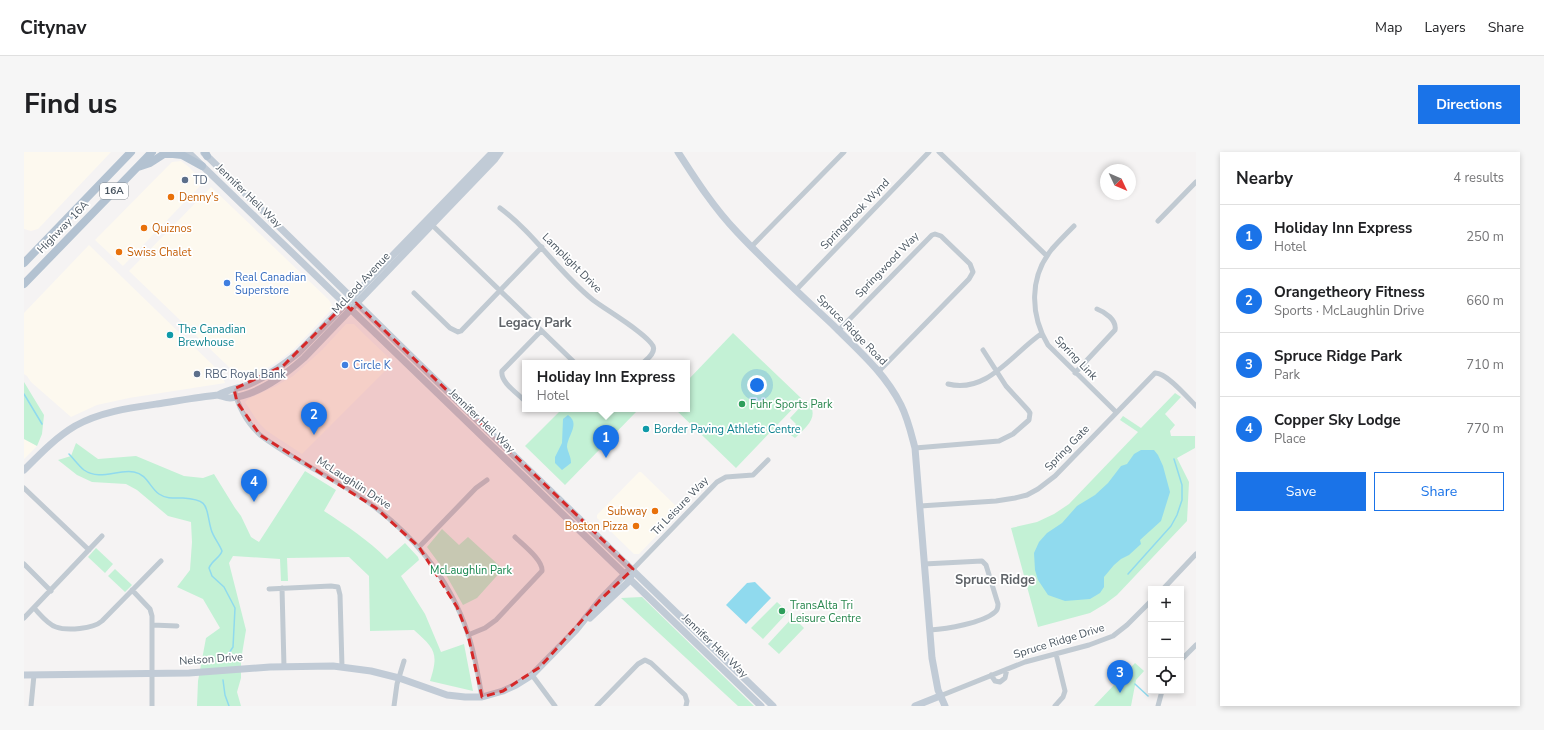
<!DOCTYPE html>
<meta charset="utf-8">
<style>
:root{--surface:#fff;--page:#f6f6f6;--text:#202124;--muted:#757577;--line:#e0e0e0;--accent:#1a73e8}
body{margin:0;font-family:"Nunito Sans",sans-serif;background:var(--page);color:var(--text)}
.controls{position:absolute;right:12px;bottom:12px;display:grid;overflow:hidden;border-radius:0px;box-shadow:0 2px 6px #0003}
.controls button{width:36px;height:36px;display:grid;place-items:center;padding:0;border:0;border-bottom:1px solid var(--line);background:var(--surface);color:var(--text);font:20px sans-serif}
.compass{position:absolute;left:1076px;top:12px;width:36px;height:36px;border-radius:50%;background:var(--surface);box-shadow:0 2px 6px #0003;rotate:134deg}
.you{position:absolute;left:733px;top:233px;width:14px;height:14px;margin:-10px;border:3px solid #fff;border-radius:50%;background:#1a73e8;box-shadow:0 0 0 6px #1a73e833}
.badge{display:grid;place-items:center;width:26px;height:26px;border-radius:50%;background:var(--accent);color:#fff;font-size:13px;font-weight:700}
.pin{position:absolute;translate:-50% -33px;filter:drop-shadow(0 1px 2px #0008)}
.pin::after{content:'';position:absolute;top:21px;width:14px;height:12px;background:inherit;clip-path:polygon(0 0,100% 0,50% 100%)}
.popup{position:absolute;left:498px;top:208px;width:168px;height:52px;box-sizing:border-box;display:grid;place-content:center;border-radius:0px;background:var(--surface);filter:drop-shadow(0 1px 3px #0005);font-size:13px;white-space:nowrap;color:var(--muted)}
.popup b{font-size:15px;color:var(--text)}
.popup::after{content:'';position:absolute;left:50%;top:100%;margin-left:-8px;border:8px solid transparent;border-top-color:var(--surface)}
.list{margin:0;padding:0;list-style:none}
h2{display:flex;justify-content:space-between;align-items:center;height:52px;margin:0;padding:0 16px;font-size:17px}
h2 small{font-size:13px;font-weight:400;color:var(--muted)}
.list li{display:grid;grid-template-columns:26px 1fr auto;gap:12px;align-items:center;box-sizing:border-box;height:64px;padding:0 16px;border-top:1px solid var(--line)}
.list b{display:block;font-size:15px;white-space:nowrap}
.list p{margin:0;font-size:13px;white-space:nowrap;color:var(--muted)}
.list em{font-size:13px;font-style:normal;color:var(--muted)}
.actions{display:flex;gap:8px;padding:12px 16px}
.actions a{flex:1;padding:9px 0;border:1px solid var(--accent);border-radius:0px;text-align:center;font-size:14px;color:var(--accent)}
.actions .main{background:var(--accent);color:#fff}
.icon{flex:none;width:22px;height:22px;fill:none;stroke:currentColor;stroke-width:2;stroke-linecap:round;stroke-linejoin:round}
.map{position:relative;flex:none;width:1172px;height:554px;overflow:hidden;border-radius:0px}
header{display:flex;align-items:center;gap:24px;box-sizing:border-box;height:56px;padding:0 20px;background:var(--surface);border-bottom:1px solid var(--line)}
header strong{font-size:19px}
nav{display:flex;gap:22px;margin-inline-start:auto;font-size:14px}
.intro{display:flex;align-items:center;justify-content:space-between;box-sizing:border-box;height:96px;padding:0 24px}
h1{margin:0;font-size:28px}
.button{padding:10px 18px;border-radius:0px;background:var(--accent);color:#fff;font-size:14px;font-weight:700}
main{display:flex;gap:24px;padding:0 24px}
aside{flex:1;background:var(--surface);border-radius:0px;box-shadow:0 2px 6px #0003}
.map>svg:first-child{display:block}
</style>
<header>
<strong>Citynav</strong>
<nav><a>Map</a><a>Layers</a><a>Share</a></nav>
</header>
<div class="intro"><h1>Find us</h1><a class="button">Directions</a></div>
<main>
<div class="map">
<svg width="1172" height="554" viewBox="0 0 1172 554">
<rect width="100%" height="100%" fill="#f5f3f3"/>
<!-- commercial -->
<path fill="#fdf9ef" d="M0,0h87l-73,77 -7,2 -7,-2z
M157,9l8,6 14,14 -4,6 -76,79 -28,-26 77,-78z
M187,35l118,113 3,5 -1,5 -37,39 -14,11 -16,10 -25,11 -7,-11 -103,-99z
M65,93l133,129 3,9 -96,15 -32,7 -26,12 -40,-35 -4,-6 -3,-2v-61z
M322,172h8l12,12 23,22 2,5 -1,3 -88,88 -35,-23 -9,-9 -13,-20 3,-3 28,-13 17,-10 29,-26z
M0,287l13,7 -13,13z
M615,320h2l36,35 2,5 -40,42h-5l-37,-36v-3z"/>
<!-- green -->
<path fill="#c3f1d5" d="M709,181l69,66 -66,69 -61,-59h12v-28z
M0,230l20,33 -2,19 -5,12 -13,-7z
M1151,241l6,4 -16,17 10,11 -5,6 1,5h24v12l-18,10 12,24 -2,39 -70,74 -12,9 -15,9 -52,14 -27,-99 26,-6 17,-8 15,-10 69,-72 -18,-12 3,-4 18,12z
M783,248c14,17 -1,27 -12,38l-7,-5 8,-9 -6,-6z
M538,257h57l17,3 -71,73 -40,-39z
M52,291l22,16 38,-3 48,20 19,2 11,-4 21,34 6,8 10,21 8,5 46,-71 31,19 -12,21c23,15 44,29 63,48l18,-16 13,14 1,3 -18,16 24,38 16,38 23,-8 9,47 -43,-10c9,-28 5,-32 -16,-51l-44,1 -1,-55 -20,-19 -62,1 1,23h-7l-1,-22 -47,-3 -4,7 17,67 -5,30v18l-4,14 4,14h-44l1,-25 8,-43 14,-10 -17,-29 -26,-12 13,-17 2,-28 -1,-20 -23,-6 -31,-26 -11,-6 -34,-2 -15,-7 -19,-15 13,-4z
M418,377l17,16 9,-8 35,32 -26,29 -14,7 -22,-39 -14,-19z
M72,396l17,16 -8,9 -17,-16z
M91,417l17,16 -7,7 -17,-16z
M618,445l112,109h-16l-117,-108z
M753,450l11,10 -25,27 -12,-11z
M769,465l11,11 -25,26 -11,-10z
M1111,511l9,8 -8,9 -5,26h-37z"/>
<!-- water -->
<path fill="#90daee" d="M544,263c13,9 -1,21 -1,32 1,6 4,9 4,16l-9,7 -7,-7v-6l7,-14 1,-24z
M1117,298h13l4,5 5,11 7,26 -9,29 -21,19 1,4 -12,11 -8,4 -7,6 -10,12v10l-4,6 -10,6 -25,2 -17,-6 -10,-15 -3,-10 -1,-17 5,-11 8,-9 15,-10 15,-17 18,-11 13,-12 13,-17 6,-2 7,-10z
M731,430l16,16 -25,26 -20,-19 21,-22z"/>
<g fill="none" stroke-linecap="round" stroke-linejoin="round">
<!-- stream -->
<path stroke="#90daee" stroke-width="1.5" d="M0,242l18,30
M45,302c5,5 10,12 15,16 16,11 33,-1 50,2 13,2 16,16 25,22 7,5 16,4 24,4 28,2 22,9 28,31 2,8 8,14 11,22 -2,7 -10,9 -13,17l3,8 12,11 11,21 -2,39 -4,6
M1104,422l43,-48 6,-11 5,-15v-15l-8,-26
M199,528l2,15 4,11
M1111,532l13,12"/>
<!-- street -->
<path stroke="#c1cad2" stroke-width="5" d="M915,0l108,104
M476,56c35,26 59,65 93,92 13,10 53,33 60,46 3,7 -6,13 -10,17
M1134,69l38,-39
M407,72l144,139
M1050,74c-8,8 -15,15 -22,23 -23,28 -22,66 -4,96l68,67
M727,95l93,-95
M772,138l133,-138
M390,141l36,35 8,4 3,-1 81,-84
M814,179l94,-96 3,-1 6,2 29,28 3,8 -4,7 -90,92
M1051,221l40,-43c2,-10 -10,-18 -18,-21
M924,232c39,10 64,-30 93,-50
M210,237c4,18 12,33 26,46 30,23 67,40 99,61 50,33 90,80 109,138 7,20 10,42 14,63
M501,249c-8,-8 -25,-19 -23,-30l39,-40
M891,296l84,-7 14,-7 16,-14 1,-7 -2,-3 -22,-24 -23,-36
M0,336l65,62
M896,354l76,-5 19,-3 12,-3 11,-6 17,-13 100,-103c11,-1 33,25 41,33
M395,395l57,-59 11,-8
M0,412l27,27
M900,412l58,-3 4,4 12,39c0,3 0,6 -3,8 -12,11 -49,17 -65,18
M609,417l84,-87 9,-5 27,-2 15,-15
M258,436l2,79
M245,437l62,-3 7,1 2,8 2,72
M1139,437l33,-35
M108,438l18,19 2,7v90
M10,456c6,6 13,16 22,19 11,4 37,2 46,-6l59,-60
M0,466l78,-82
M128,473l25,1
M444,483l17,-7 11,-8 46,-49c1,-11 -19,-26 -27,-34
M1157,508l15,-15
M508,523l23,31
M967,523l4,6 5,1 5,-4 2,-9
M916,544l85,-34 64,-17 24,-9 14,-11 24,-24
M7,554l3,-31
M370,554l3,-22 7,-23
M573,554l41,-42 7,-4 6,3 34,32 2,6 -1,5
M1031,554l8,-9 2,-6 -9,-37
M1134,554l4,-15"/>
<!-- secondary -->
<path stroke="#c1cbd6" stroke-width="7" d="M164,0l573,554
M654,0c18,28 36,56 59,80 31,33 64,63 96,93 25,25 52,48 68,80 7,14 10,28 14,43l17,210 6,32 7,16
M180,1l210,206 359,347
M194,243c4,1 8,3 12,3 26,-2 55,-23 74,-40l191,-199 5,-7
M0,318c16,-16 31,-32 51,-44 25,-14 54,-18 82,-22 20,-3 41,-7 61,-9 9,-5 17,-6 27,-9 20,-8 36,-19 53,-33l192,-198 5,-3
M566,466l36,-34 4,-4 1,-5
M0,523l165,-2 81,-6 63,-1 38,5 28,7 48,17 18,2h17l21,-6 13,-6 16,-10 44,-45 25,-31 26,-27
M891,554l25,-10"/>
<!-- primary -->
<path stroke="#b3c2d1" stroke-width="8" d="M181,0l2,4
M114,15l12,-4 14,-9h9l9,1 20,11
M0,111l107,-111
M0,132l128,-132"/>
</g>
<!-- marked area -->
<path fill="#d62828" fill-opacity="0.2" stroke="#d62828" stroke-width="3" stroke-dasharray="8 5" stroke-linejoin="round" d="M332,151l277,266 -32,30 -61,68 -37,24 -21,6 -14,-62 -11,-28 -38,-60 -43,-39 -116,-73 -23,-33 -3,-13 49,-23 62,-62 6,6z"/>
<!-- markers -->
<g fill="#5c6f8a" stroke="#fff" stroke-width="1.5">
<circle cx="161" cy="28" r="4"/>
<circle cx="173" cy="222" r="4"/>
</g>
<g fill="#e8710a" stroke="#fff" stroke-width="1.5">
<circle cx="147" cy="45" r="4"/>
<circle cx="120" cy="76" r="4"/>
<circle cx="95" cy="100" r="4"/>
<circle cx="631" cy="359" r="4"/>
<circle cx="612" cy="374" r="4"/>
</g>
<g fill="#3f7fe0" stroke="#fff" stroke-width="1.5">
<circle cx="203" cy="131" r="4"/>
<circle cx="321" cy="213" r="4"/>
</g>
<g fill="#0f9aa8" stroke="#fff" stroke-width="1.5">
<circle cx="146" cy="183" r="4"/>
<circle cx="622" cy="277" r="4"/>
</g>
<g fill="#2e9e5b" stroke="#fff" stroke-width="1.5">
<circle cx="718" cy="252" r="4"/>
<circle cx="758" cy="459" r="4"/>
</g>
<g text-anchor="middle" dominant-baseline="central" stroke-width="3.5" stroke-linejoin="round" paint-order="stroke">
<!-- shield labels -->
<rect fill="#fff" stroke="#808990" stroke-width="1" x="76" y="31" width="28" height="16" rx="3"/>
<g font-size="10" font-weight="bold" fill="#4a5661">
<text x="90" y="39">16A</text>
</g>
<!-- service labels -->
<g font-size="11" fill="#4e5e75" stroke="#fff" text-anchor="start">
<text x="169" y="28">TD</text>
<text x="181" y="222">RBC Royal Bank</text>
</g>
<!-- street labels -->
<g font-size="11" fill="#4a5661" stroke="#fff">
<text transform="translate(225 44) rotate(44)">Jennifer Heil Way</text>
<text transform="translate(831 62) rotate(-46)">Springbrook Wynd</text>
<text transform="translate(39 75) rotate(-46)">Highway 16A</text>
<text transform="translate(548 111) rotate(45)">Lamplight Drive</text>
<text transform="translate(863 113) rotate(-46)">Springwood Way</text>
<text transform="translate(337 131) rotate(-47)">McLeod Avenue</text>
<text transform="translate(828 178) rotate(45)">Spruce Ridge Road</text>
<text transform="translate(1052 206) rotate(46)">Spring Link</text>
<text transform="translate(458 269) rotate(44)">Jennifer Heil Way</text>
<text transform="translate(1043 296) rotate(-46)">Spring Gate</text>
<text transform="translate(330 331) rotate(33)">McLaughlin Drive</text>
<text transform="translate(656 354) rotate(-46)">Tri Leisure Way</text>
<text transform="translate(1035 489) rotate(-17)">Spruce Ridge Drive</text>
<text transform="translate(691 494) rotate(44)">Jennifer Heil Way</text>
<text transform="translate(187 507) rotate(-4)">Nelson Drive</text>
</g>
<!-- food labels -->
<g font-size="11" fill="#c56008" stroke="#fff" text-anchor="start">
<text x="155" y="45">Denny's</text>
<text x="128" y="76">Quiznos</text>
<text x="103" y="100">Swiss Chalet</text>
<text x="623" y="359" text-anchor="end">Subway</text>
<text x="604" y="374" text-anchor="end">Boston Pizza</text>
</g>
<!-- shop labels -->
<g font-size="11" fill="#366cbe" stroke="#fff" text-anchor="start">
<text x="211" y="125">Real Canadian<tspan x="211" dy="13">Superstore</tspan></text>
<text x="329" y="213">Circle K</text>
</g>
<!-- culture labels -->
<g font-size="11" fill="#0d838f" stroke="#fff" text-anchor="start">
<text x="154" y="177">The Canadian<tspan x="154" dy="13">Brewhouse</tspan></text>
<text x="630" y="277">Border Paving Athletic Centre</text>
</g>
<!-- leisure labels -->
<g font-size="11" fill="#27864d" stroke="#fff" text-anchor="start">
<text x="726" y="252">Fuhr Sports Park</text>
<text x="766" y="453">TransAlta Tri<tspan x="766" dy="13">Leisure Centre</tspan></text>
</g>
<!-- park labels -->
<g font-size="11" fill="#17864f" stroke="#fff">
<text x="447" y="418">McLaughlin Park</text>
</g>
<!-- quarter labels -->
<g font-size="13" font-weight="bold" fill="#5f6368" stroke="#fff">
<text x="511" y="171">Legacy Park</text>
<text x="971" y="428">Spruce Ridge</text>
</g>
</g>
</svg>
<div class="controls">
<button>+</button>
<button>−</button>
<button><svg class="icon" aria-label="locate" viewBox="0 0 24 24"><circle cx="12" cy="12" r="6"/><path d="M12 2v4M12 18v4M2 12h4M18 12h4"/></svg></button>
</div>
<svg class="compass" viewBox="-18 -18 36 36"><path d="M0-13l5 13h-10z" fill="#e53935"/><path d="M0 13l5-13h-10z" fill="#757577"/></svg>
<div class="you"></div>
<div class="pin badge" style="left:582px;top:306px">1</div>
<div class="popup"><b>Holiday Inn Express</b>Hotel</div>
<div class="pin badge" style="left:290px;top:283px">2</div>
<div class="pin badge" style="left:1096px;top:541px">3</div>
<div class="pin badge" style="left:230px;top:350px">4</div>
</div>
<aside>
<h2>Nearby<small>4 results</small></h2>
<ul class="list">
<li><span class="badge">1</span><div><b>Holiday Inn Express</b><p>Hotel</p></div><em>250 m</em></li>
<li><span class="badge">2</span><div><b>Orangetheory Fitness</b><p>Sports · McLaughlin Drive</p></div><em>660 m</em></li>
<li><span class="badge">3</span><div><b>Spruce Ridge Park</b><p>Park</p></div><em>710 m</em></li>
<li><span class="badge">4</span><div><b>Copper Sky Lodge</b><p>Place</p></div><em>770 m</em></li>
</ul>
<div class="actions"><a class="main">Save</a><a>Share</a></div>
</aside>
</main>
